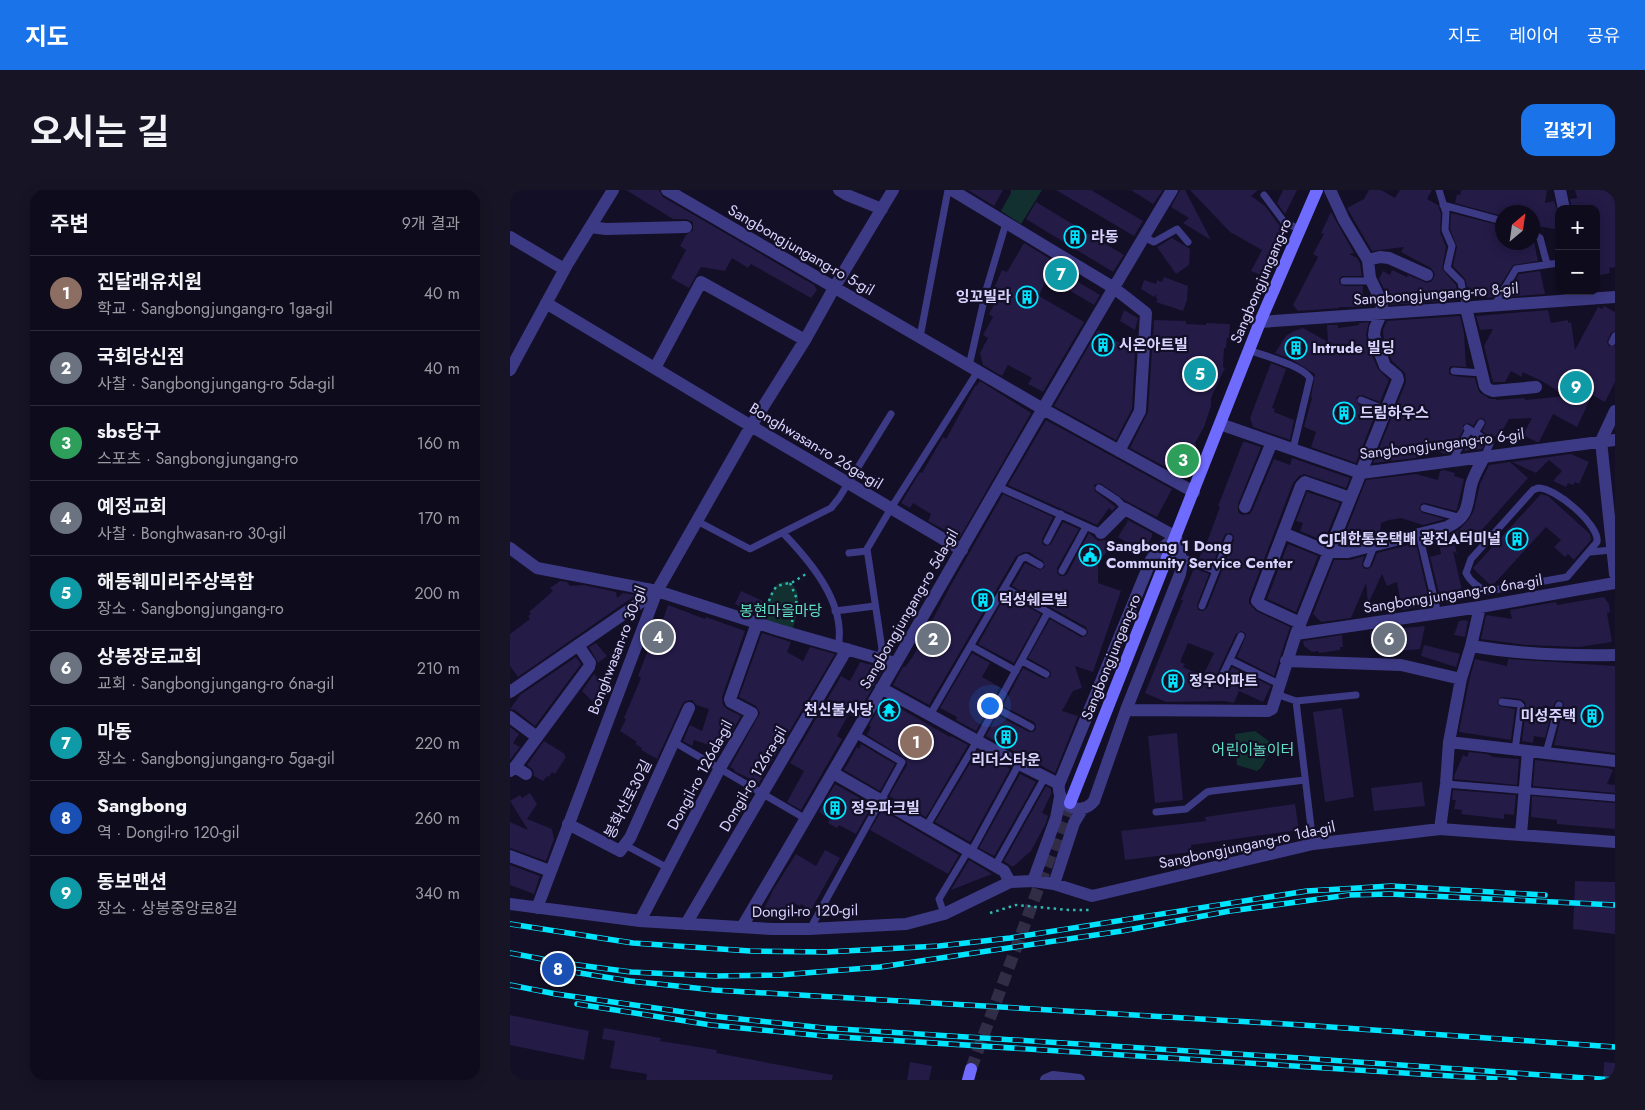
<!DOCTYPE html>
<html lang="ko">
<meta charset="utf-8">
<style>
:root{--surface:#0e0b1c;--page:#171425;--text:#f1f3f6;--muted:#9b9ba3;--line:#2e2b3b;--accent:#1a73e8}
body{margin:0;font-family:Jost,"Noto Sans KR",sans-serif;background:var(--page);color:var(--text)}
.controls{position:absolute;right:15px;top:15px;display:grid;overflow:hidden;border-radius:10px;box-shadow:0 2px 12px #0003}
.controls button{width:45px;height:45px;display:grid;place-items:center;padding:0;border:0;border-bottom:1px solid var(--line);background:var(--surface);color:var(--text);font:25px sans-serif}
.compass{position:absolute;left:985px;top:15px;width:45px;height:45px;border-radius:50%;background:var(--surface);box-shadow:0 2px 12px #0003;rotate:29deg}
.you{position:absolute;left:479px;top:515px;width:18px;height:18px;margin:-12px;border:4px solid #fff;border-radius:50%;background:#1a73e8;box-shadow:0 0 0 8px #1a73e833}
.badge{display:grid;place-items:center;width:32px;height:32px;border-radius:50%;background:var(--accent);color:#fff;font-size:16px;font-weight:700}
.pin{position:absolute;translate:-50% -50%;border:2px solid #fff;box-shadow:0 1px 5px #0006}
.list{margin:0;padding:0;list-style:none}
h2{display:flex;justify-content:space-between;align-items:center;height:65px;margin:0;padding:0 20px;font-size:21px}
h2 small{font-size:16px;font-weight:400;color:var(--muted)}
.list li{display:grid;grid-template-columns:32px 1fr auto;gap:15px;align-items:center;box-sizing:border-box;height:75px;padding:0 20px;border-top:1px solid var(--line)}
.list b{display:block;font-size:19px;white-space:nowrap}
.list p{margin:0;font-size:16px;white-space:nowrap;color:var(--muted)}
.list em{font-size:16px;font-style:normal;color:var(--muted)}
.map{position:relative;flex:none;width:1105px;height:890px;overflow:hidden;border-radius:15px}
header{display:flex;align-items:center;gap:30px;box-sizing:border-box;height:70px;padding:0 25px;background:var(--accent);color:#fff}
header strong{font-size:24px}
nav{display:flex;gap:28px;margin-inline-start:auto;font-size:18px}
.intro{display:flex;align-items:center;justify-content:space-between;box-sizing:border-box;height:120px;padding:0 30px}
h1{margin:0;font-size:35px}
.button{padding:12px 22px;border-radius:15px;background:var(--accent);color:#fff;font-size:18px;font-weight:700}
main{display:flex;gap:30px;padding:0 30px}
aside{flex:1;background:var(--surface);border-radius:15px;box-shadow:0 2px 12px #0003}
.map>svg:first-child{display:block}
</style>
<header>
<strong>지도</strong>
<nav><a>지도</a><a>레이어</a><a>공유</a></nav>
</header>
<div class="intro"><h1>오시는 길</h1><a class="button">길찾기</a></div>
<main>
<aside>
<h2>주변<small>9개 결과</small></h2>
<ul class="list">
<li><span class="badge" style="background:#8d6e63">1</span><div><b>진달래유치원</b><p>학교 · Sangbongjungang-ro 1ga-gil</p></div><em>40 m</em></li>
<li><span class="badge" style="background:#6b7280">2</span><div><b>국회당신점</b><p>사찰 · Sangbongjungang-ro 5da-gil</p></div><em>40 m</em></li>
<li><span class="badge" style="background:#2e9e5b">3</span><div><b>sbs당구</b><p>스포츠 · Sangbongjungang-ro</p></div><em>160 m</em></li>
<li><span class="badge" style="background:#6b7280">4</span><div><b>예정교회</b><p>사찰 · Bonghwasan-ro 30-gil</p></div><em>170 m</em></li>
<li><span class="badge" style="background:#0f9aa8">5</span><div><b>해동훼미리주상복합</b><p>장소 · Sangbongjungang-ro</p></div><em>200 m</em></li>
<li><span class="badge" style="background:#6b7280">6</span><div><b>상봉장로교회</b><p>교회 · Sangbongjungang-ro 6na-gil</p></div><em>210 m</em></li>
<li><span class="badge" style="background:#0f9aa8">7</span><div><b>마동</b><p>장소 · Sangbongjungang-ro 5ga-gil</p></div><em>220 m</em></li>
<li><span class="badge" style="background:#1a4fb4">8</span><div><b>Sangbong</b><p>역 · Dongil-ro 120-gil</p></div><em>260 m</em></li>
<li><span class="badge" style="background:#0f9aa8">9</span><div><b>동보맨션</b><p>장소 · 상봉중앙로8길</p></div><em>340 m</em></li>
</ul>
</aside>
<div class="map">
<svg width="1105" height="890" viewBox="0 0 1105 890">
<rect width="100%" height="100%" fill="#130f26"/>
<!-- green -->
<path fill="#12302f" d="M501,0h31l-21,34 -20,-13 10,-18z
M278,391c18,11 8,35 4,51l-34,-10 16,-34 5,-5z
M745,541l19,14 -13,23 -4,3 -20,-6 -2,-31z"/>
<!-- building -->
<path fill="#241b47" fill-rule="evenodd" d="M116,0h33l4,7 151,88 3,5 -6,8 -60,-34 -3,4 -16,-10 -7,13 -24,-4 -12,21 -18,-10 15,-28 -6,-4 6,-11 7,-5v-8l-7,-3h-13z
M458,0h35l-9,16z
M546,0h35l52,31 -9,15z
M621,0h32l-10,14z
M670,0h5l26,50 -28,-17 6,-5 -18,-11z
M680,0h68l-7,6 14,10 15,20 6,3 -23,47 -12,-5 11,-21 -32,-18z
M773,0h14l-12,24 -8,-11z
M859,0h12l14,8 5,-8h32l-5,9 11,6 3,9 -1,18 6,15 -4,22 14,16 3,15 -69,5 -1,-6 -10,-20 4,-8 7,4 2,-5 15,7 1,-2 19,8 5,-2 3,-7 -4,-6 -30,-16 3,-5 -32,4 -25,-43 17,-9z
M951,0h86l-2,13 9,-2 5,14v15l-27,-5v-13h-30v4l-47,-13 2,-9 3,1z
M1065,0h31l1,2h4v4l4,-1v72l-6,1 1,5 -14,3v-67h-24l-2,-10 7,-1z
M526,12l88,53 -11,17 -87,-53z
M821,22l23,41 -5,1 8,4 3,5 2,13h-20l-3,3v4l5,3h19l-1,21h-23v1l-41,3 -5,-6 25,-48 -5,-3 11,-20 -3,-1z
M941,23l51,13v16h32l4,19 -25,4 -20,32 -5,1 -21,-11 -2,-8 -12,-13 4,-19 -7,-18z
M662,48l18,11 -1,16 -13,9 -19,-27z
M514,53l51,31 -2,5 27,16 -6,10 -47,-28 -8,19 45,26 -41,70 -15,-8 4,-6 -24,-13 -6,11 -19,-11 -3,-12 8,-15 -5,-3 10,-18 -4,-3 12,-23 -7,-3 8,-18 5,2z
M1030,81l5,23 -39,3 13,-23z
M654,87l24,9 -1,14 -4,11 -27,-9 2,-3 -2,-1v-4l-2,3 -13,-8 3,-9 12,4 1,-4 5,2z
M1094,116l11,6v19l-4,2 -4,9 2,4h6v36l-10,20 -13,-7 -15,32 -24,-13 -14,28h-2l-14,-7 9,-17 -23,1 -11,19 -7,-4 -1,2 -8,-5 4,-8 -2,-4 -3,-1 -4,2 -4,6 -5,-3 -5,2v6l-14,22 -5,1 -20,-10 -8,14 -43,5 33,-81 -1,-9 -13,-12 -8,-20 -1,-11 4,-9 73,-5 4,17 2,34 -14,-1 -3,2v6l5,2 21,2 4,14 11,7h6v1l28,-2 1,2 41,-4 -26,-16 -18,-8v5l-11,-6 -6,11h-12l-9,-36 9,-17 -13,1 -4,-14 72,-6 3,13 17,-3v3l3,-1 4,28 23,-43 4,2z
M614,120l14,8 -3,12 -15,-9z
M644,130l32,1v3l20,1v-2l24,1 -1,14h-2l-1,10h-2l-1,19 2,1 -14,30v8l-7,21 -9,16 1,3 -12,31 -54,-29 18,-36 4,-62 4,-8 -3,-2z
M859,132l-3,12 2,12 10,23 11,11 -9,22 -18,-7 -4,1 -2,2 3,7 17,7 -20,51 -45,-16 5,-15 -12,-5 8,-29 -1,-1 4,-23 -24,-15 -16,-6 11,-17 8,-5 9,-3 25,14 -1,-17h11v3l21,-3v-2z
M588,140l37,22 -3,57 -16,31 -62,-34z
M761,173l15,6 -14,39 3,1 -1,3 20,8 -4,20 -37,-13 -3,-9z
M470,191l51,32 -71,124 -4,-1 -28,-15 3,-7 -18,-11 -3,5 -9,-5 19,-31 2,1 21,-36 3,2 29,-53h1z
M536,230l126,69 -15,28 -31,-16 -26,-18 -6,2 1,6 21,16 -4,4 -3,-3 -12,17 -89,-40z
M961,247l13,8 -2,4 -18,2z
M733,252h3l15,5 -23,57v8l4,3 8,-1 2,-3 22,-52 16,6 2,-7 58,20 -4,10 -42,-14 -5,2 -6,7 -44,116v4l7,8 34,16 -16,49 -37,-19 9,-21 -1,-3 -4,-2 -5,3 -19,40 1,5 7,2 7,-14 39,19 -8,16 -24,-11 -5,12 -10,-2 -58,1 -21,-9 38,-93h-2l13,-32 15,6 -12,31 1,5 5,1 4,-3 27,-68v-3l-3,-4 -6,1 -12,30 -14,-6 8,-16 13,-35 -2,-1zM678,453l26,10 -11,23 -20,-9 2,-3 -5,-2z
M1061,264l18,8 -10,22 -4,-2 -2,3 -5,-2 -2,4 -13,-6 9,-10 -13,-11 -13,13 -24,-11z
M1000,272l18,16 -48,54 -2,-1 -24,10 3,13 -4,-3 11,48 -17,4 -3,-11 -5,1 -9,-36 11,-3 -3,-16 11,-3 10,-5 11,-12 4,-8 6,-26 9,-19z
M934,280l11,3 -1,3 10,3 -7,30 -1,2 -31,-8 -4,1 -2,5 4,4 22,6 -22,6 -22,-7 -12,2 -8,3 -1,12 -33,9h-6l25,-64 50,-6 22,6 2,-9z
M797,302l33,11 -16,38 -24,-10 3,-8 -7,-2z
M493,304l50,23 -11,22v4l3,3 6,-2 12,-22 16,7 -22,39v5l3,3h4l3,-2 22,-41 9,8 8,-1 6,5 -14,18v20l23,8 -28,81 -18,-6 7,22 -9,3 -11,20 16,5 -23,57 -69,-37 11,-21 32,17h4l3,-3v-4l-2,-3 -31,-16 20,-38 21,11 6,-2 1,-4 -2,-3 -21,-12 22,-39 31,18 5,-1 2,-4 -2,-5 -74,-41 13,-23 15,7 5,-3 -2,-6 -14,-9h-5l-8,4 -87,149 -36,-20 10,-18h2l7,-9 39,-73z
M1031,304l7,2 42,38 1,6 -17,20 -6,-6 -3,3 -11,-10 7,-7 -15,-13 -53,58h-3l-17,-17z
M616,329l26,14v4l-8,13 -11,-7 -1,3 -14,-9 10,-16z
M906,353l12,53 -6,2 1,8 -21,4 -5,-28 -10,4 -5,-12 -14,30 -2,-21 -15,35 -30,4 -8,-8 21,-54h16l14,-4 -2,9 3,4h3l4,-3 5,-13z
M778,354l30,12 -22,56 -29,-13z
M50,391l7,1 3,4 14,-1 32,7 1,6 6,-5 13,2 -118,82 -8,-11v-32l20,-15 -2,-3 3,-2 -2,-2 24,-21 -3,-3z
M231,401l24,11 -6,13 -24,-11z
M496,405l35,19 -27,49 -36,-19z
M1094,407l5,7 1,8 -3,1 5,29 -33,5 -53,-2 -45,-6 5,-24 26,4 -2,-9 46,-8 1,3z
M158,415l37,14 1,-2 39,14 -23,66 1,8 4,4 14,7 -21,36 -6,-5 -20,-7 -2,6 -9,-5 7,-16 12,6 7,-22 -13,-4 -4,-5 -7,1 -3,4 -25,54 -16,-9 1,-2 -7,-4 2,-2 -17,-11 6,-12 -2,-1 17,-40 -3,-2 12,-31 6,-15 3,1z
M954,430l4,1 -3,16 -11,-2 5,-14z
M915,436l-5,23 -41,4 -1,-6 -7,1 -1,-17z
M252,443l29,9 -4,10 16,9 7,-14 25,7 -76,129 -25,-12 1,-1 -5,-3 30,-54 -4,-7 -17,-9z
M832,445l1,12h-3v3l-21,3 -1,-2 -6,1 -8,-6 -1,-5z
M86,453l11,13 -9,7 -9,-16z
M914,455l36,9 -4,13 -35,-11z
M462,463l18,10 -8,14 18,10 -24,44 -20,-11 1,-3 -17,-9z
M66,467l5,7 -46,62 -20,-16 -5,-1 10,-14z
M965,469l32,7 1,-7 107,7v87l-61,-8 10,-39 -1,-4 -3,-2 -4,1 -2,3 -9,34 -11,-2 -1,7 -11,-2 4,-35 -1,-4 -5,-3 -18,-2 -5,4 2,5 16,3 -4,31 -52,-8 10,-51z
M350,472l24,6 -29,50 -6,-4 -2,3 -10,19 5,3 -41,71 -14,-8 17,-31 -14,-8 51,-87 9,5z
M84,484l13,14 -14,14 -11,-11z
M374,509l66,38 1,-1 17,9 -42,72 -37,-21 18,-31 -1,-6 -39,-24 4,-8 -2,-2z
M832,518l12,89 -29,5 -12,-90z
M0,537l9,7 -6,9 7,4 -10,13z
M667,543l6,67 -28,3 -7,-67z
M34,551l21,13 -1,1 2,2 -11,17 -3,-2 -3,5 -2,-1 -4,5 -9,-5 -1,-6 -6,-5z
M351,554l34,20 -15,27 -36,-21 13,-23 2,2z
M468,560l32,19 -40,73 -35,-20z
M959,562l18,2 6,3 26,2 -2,26 -63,-6 1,-5 8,-19 4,2z
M1025,570l73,8 5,2 -6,14 8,1v8l-82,-7z
M510,584l16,8 -42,74 -15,-8z
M912,592l3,24 -51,5 -3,-23z
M325,594l37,21 -16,29 -17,-9 -2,3 -9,-5 2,-4 -11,-7z
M536,596l5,3v5l-9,19 6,3 -3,9 -14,26 -17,15h-3l-7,-5z
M943,600l63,5 -2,20 -10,-1v5l-43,-5 1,-4 -8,-1 2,-9h-4z
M20,603l7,11 -10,15 25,10 2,10 -8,22 -36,-13v-26l18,8 -18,-29 10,-6 2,3z
M1022,606l83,7v26l-58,-5v-4l-26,-3z
M785,614l4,26 -108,15 1,7 -67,8 -4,-29 85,-10 -1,-4z
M372,620l77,45 -11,19 -78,-44z
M315,660l15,8 -29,52 -10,-6 -1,2 -7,-3 -7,12 -14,-1 -8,-5 9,-19 23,-36 20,12z
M459,670l23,14 -41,16z
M0,675l30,11 -6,18 -24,-9z
M1065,691l40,1v52l-42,-5z
M0,825l79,16 -5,29 -74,-15z
M94,838l57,10 -1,3 57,9 -1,3 117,22 -1,5h-186l1,-6 -37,-6 5,-27 -13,-2z
M400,872l22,4 -3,14h-22z
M1094,872l11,1v17h-12z"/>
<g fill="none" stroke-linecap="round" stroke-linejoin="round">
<!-- secondary-tunnel -->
<path stroke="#312d47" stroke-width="12" stroke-dasharray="12 6" stroke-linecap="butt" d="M461,879l99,-266"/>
<!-- path -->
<path stroke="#2fb8b0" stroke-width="2.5" stroke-dasharray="2.5 4" stroke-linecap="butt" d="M280,393l7,16 -5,23
M254,423l9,-22 4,-5 16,-4 13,-8
M480,723l26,-8 53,5h23"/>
<!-- lane -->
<path stroke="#3d3a85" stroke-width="7" d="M929,0l7,23 -1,17 7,16 -5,22 14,14 5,26
M754,5l21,28 15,6
M933,15l59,16
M1022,42l8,6 7,26
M634,47l10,5 23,-13 11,13
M834,91h28
M984,116l22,-37 43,-6
M410,147l28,-147
M1102,152l3,-6
M739,160c15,6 52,15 61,28l-17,71
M459,176l18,-79 19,-64
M944,181l28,2
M851,210l25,10
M957,238l23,14v2l-6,13
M965,243l6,-10
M942,271l17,-31
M489,297l102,46
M589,298l18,12 10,10
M1028,298c17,-1 62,37 59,54l-30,35 -79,14c-9,-2 -18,-10 -22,-18l5,-14 62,-69z
M914,318l37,10
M187,331l53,28 81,-41 8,-10 52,-84
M273,343c27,28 64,71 55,114
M909,344l19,80
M537,351l14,-27
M1080,362l22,-2
M339,363l18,-2
M671,367l35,14
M857,374l7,-18
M552,381l24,-44
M495,398l78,44
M692,416l27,-68
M325,421l40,-5
M461,456l45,25
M369,469l3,-10 -15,-100 26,-44 85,-134
M720,470l49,24
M512,471l24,13
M712,486l19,-40
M766,504l20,7 60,-6
M786,511l17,143
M992,512l17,2 2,2 -6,44
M486,518l35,19
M420,525l91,-156 5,-2 14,8
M164,552l132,77
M1036,563l13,-48
M936,594l169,14
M646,622l30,-3 21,-17 5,-1 93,-11
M416,637l51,-86 71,-129
M115,655l43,23
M461,662l48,-88
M485,676l50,-89
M434,724l-5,-15 29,-48
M300,739l92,-167 -47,-28"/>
<!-- street -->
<path stroke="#3d3a85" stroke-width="12" d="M157,0l376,219 151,83
M329,0l8,5 35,14
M442,0l162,98 32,25 -6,98 -21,40
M1050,0l4,19
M80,37l16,2 80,-2
M0,47l54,32
M858,70l12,-3 9,1 38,17
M36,113l205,123 211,124
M956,118l19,78 3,3 5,2 43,-4
M750,132l355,-25
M145,178l46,-86 104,58
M0,180l58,-107 45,-73
M1105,221l-14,30 14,133
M710,234l141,49 254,-33
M735,317l27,-65
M591,343l24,-24 51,28
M773,343l46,19h19l99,-25c24,-11 19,-24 25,-45 3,-9 8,-17 12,-25
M666,347l6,26 -2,11 -54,136 -32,91c-14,17 -38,3 -35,-17l92,-224 5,-7z
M0,358l27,20 120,23 122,39 116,33
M790,433l-39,-18 -4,-4 44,-115 4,-4 2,1 43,15
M786,444l184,-27 135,-24
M961,456c48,8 96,10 144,9
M776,471l115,4 60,14
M371,498l138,76 40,20
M0,502l147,-101
M616,520l142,1 4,-2 24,-75 102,-254 -1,-4 -12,-10 -9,-23 -2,-8 1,-7 6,-14 1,-11 -12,-25 -2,-18 -24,-40 -14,-30
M0,527l27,20
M939,552l166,19
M5,577l11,7
M0,581l5,-4 74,-100 1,-4 -12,-18
M323,583l171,98 6,11
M58,634l52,27 10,-13 59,-130
M930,639l6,-45 3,-42 12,-63 10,-33 9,-39
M1011,644l7,-83
M0,666l40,15
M523,691l23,-63 4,-21
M544,694l20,-61 9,-15
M0,714l130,17 132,8h37l97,-5 38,-10 66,-32 23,-1 21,3 38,12 221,-52 127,-15 175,13
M27,718l120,-317 94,-165 54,-86 29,-52 59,-98
M130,731l80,-153 32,-55 -21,-11 -1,-3 27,-76
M176,734l161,-275
M232,737c145,-244 283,-493 430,-737
M536,890l7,-3 26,3"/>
<!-- secondary -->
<path stroke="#6f6bff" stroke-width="12" d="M560,613l190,-481 57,-132
M458,890l3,-11"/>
<!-- rail casing -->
<g stroke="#00e5ff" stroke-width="5.5">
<path id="rail" d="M0,734l123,19 117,8 76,1 113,-6 71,-8 297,-47 84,-5 154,9
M0,763l53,10 68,9 85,4 64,-1 100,-8 242,-36 108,-20 119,-16 41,-1 225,11
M38,778l82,13 84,9 588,35 313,22
M0,795l46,9 156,22 112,12 476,30 315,22
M67,814l134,21 113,11 690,44"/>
</g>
<!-- rail -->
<use href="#rail" stroke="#130f26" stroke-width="4" stroke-dasharray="11" stroke-linecap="butt"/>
</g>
<!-- icons -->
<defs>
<g id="building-ring" transform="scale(1.125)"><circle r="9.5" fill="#130f26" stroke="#00e5ff" stroke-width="1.5"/><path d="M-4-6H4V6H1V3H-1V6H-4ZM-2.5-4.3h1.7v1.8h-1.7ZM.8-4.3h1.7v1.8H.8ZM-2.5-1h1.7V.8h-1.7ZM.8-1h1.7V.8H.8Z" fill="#00e5ff"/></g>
<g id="civic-ring" transform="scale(1.125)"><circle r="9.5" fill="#130f26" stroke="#00e5ff" stroke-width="1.5"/><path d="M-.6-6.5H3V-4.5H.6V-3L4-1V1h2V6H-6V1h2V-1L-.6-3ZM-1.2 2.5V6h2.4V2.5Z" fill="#00e5ff"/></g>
<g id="temple-ring" transform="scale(1.125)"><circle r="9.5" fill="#130f26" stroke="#00e5ff" stroke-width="1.5"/><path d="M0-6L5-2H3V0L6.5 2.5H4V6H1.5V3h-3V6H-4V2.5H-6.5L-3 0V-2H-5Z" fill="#00e5ff"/></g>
</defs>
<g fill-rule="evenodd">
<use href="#building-ring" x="565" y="47"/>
<use href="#building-ring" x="517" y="107"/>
<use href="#building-ring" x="593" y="155"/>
<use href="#building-ring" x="786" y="158"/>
<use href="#building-ring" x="834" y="223"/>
<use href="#building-ring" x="1007" y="349"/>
<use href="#civic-ring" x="580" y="365"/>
<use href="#building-ring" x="473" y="410"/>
<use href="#building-ring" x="663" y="491"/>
<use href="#temple-ring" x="379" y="520"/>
<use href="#building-ring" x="1082" y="526"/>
<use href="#building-ring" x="496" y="547"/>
<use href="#building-ring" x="325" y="618"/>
</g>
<g text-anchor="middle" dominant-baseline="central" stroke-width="4.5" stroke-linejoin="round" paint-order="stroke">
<!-- poi labels -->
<g font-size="15" font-weight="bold" fill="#d9d4ff" stroke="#130f26" text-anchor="start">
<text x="581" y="47">라동</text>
<text x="501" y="107" text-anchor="end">잉꼬빌라</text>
<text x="609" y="155">시온아트빌</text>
<text x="802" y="158">Intrude 빌딩</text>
<text x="850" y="223">드림하우스</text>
<text x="991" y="349" text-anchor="end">CJ대한통운택배 광진A터미널</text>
<text x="596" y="356">Sangbong 1 Dong<tspan x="596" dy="17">Community Service Center</tspan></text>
<text x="489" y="410">덕성쉐르빌</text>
<text x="679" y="491">정우아파트</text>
<text x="363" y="520" text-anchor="end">천신불사당</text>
<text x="1066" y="526" text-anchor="end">미성주택</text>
<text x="496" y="570" text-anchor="middle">리더스타운</text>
<text x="341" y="618">정우파크빌</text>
</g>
<!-- street labels -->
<g font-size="15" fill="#d9d4ff" stroke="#130f26">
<text transform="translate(291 60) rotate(30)">Sangbongjungang-ro 5-gil</text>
<text transform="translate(751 91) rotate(-67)">Sangbongjungang-ro</text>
<text transform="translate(926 104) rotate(-4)">Sangbongjungang-ro 8-gil</text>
<text transform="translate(932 254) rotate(-7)">Sangbongjungang-ro 6-gil</text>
<text transform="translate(306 256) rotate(31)">Bonghwasan-ro 26ga-gil</text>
<text transform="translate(943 404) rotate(-9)">Sangbongjungang-ro 6na-gil</text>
<text transform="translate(399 419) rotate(-60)">Sangbongjungang-ro 5da-gil</text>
<text transform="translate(107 460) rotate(-69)">Bonghwasan-ro 30-gil</text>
<text transform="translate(601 467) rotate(-68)">Sangbongjungang-ro</text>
<text transform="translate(190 585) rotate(-62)">Dongil-ro 126da-gil</text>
<text transform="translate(243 589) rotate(-60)">Dongil-ro 126ra-gil</text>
<text transform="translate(118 609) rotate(-63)">봉화산로30길</text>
<text transform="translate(737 655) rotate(-12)">Sangbongjungang-ro 1da-gil</text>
<text transform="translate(295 721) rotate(-1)">Dongil-ro 120-gil</text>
</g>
<!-- park labels -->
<g font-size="15" fill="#5fe0c0" stroke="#130f26">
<text x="271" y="421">봉현마을마당</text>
<text x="743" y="560">어린이놀이터</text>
</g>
</g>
</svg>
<div class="controls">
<button>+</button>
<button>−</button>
</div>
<svg class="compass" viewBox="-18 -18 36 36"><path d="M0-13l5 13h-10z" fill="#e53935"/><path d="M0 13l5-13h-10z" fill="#9b9ba3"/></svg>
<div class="you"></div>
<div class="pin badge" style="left:406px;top:552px;background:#8d6e63">1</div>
<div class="pin badge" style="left:423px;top:449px;background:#6b7280">2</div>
<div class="pin badge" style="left:673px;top:270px;background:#2e9e5b">3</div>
<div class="pin badge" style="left:148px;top:447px;background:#6b7280">4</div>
<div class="pin badge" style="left:690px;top:184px;background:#0f9aa8">5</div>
<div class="pin badge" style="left:879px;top:449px;background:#6b7280">6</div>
<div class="pin badge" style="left:551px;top:84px;background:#0f9aa8">7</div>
<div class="pin badge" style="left:48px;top:779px;background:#1a4fb4">8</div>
<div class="pin badge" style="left:1066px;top:197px;background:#0f9aa8">9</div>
</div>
</main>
